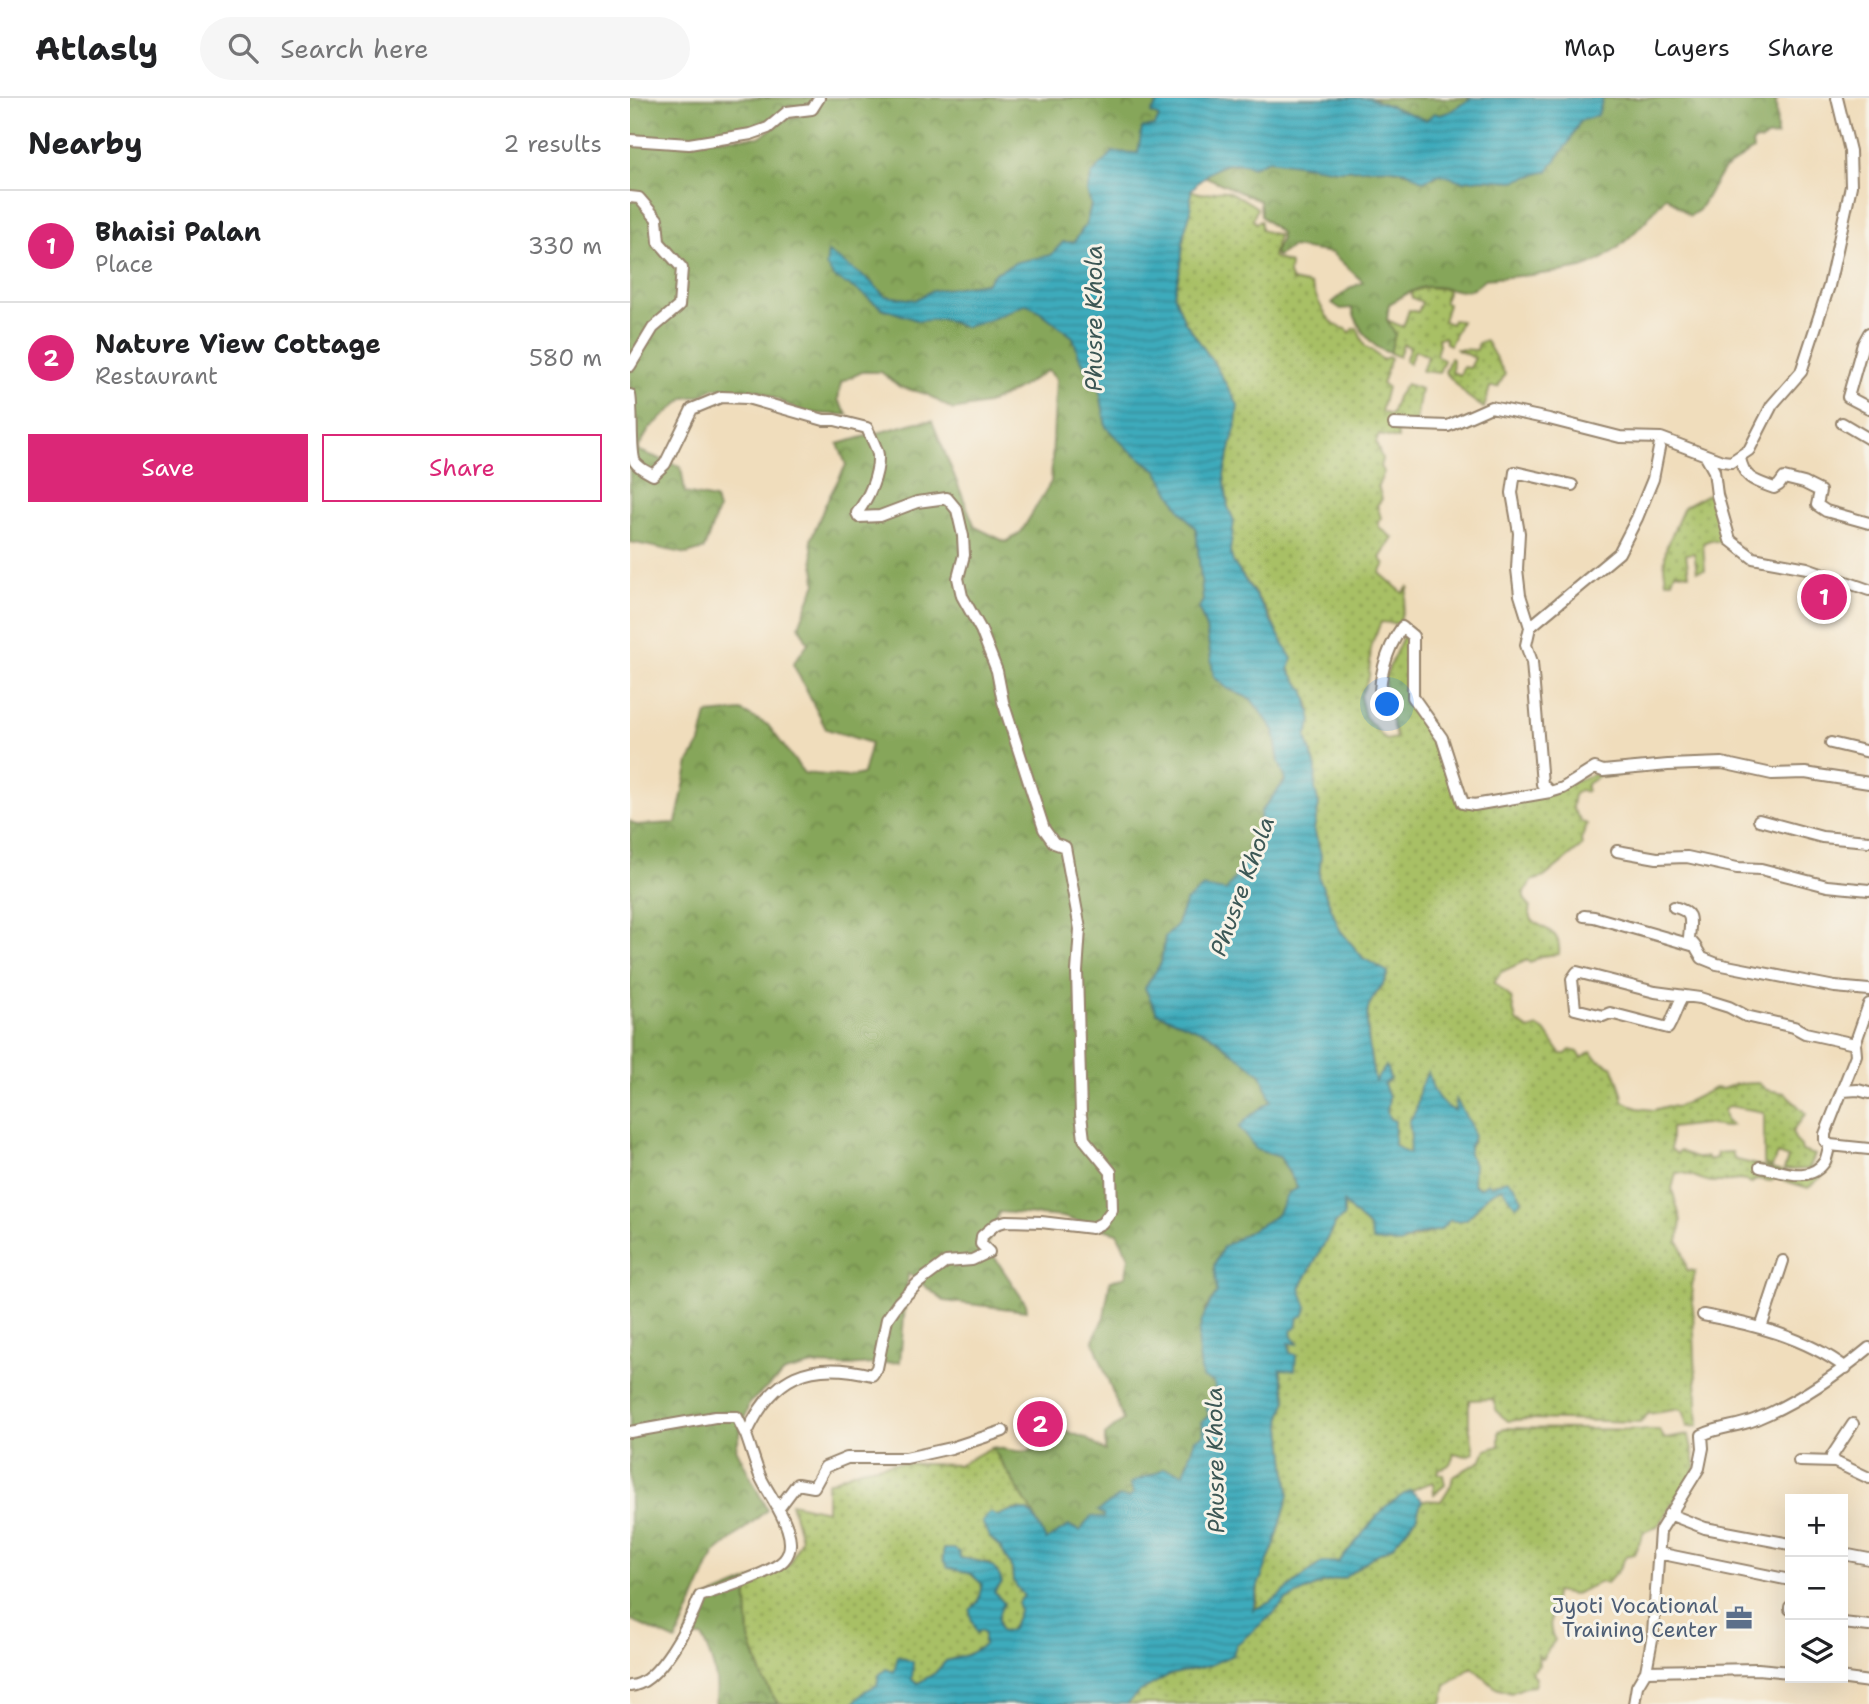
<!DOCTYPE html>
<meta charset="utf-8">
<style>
:root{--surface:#fff;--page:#f6f6f6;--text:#202124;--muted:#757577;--line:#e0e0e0;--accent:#db2777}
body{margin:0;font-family:"Shantell Sans",sans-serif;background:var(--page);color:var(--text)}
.controls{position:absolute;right:21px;bottom:21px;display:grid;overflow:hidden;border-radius:0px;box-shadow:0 7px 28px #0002}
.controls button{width:63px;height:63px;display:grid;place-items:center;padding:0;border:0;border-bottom:2px solid var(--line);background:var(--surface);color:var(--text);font:35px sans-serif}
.you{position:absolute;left:758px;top:607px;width:24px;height:24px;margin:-18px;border:5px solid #fff;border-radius:50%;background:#1a73e8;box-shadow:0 0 0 10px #1a73e833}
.badge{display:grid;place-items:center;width:46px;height:46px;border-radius:50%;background:var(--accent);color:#fff;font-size:23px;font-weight:700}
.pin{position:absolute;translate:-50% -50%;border:4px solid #fff;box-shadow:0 2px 7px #0006}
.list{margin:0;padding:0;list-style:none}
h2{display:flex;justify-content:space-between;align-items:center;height:91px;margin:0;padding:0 28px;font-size:30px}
h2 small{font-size:23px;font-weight:400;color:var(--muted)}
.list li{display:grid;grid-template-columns:46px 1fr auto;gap:21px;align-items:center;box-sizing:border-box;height:112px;padding:0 28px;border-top:2px solid var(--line)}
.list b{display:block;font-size:26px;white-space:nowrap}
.list p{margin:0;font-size:23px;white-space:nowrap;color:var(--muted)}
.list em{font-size:23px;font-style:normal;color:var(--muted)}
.actions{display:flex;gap:14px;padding:21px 28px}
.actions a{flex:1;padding:16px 0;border:2px solid var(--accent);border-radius:0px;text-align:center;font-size:24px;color:var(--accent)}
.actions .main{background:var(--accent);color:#fff}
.icon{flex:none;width:38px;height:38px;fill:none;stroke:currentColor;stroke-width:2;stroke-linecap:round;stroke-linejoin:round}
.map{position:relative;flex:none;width:1239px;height:1606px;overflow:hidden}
header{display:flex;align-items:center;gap:42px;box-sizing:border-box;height:98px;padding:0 35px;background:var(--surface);border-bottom:2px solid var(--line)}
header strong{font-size:33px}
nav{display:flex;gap:38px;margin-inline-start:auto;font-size:24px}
.search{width:490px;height:63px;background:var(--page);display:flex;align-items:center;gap:18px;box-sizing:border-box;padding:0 24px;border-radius:38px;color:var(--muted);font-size:26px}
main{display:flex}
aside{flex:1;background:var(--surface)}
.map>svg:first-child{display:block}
</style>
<header>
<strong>Atlasly</strong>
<div class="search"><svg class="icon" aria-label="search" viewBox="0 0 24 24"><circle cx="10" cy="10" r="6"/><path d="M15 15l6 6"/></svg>Search here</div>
<nav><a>Map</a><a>Layers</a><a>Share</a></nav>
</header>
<main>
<aside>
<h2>Nearby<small>2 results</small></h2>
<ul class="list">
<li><span class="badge">1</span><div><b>Bhaisi Palan</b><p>Place</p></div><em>330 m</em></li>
<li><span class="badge">2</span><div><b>Nature View Cottage</b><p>Restaurant</p></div><em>580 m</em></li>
</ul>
<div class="actions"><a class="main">Save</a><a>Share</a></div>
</aside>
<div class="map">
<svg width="1239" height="1606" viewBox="0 0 1239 1606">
<defs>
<pattern id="grass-dots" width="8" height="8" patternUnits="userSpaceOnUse" patternTransform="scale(1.75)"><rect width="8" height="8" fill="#a8c065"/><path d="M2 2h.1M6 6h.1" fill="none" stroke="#8a9c53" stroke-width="1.8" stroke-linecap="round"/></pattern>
<pattern id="forest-crowns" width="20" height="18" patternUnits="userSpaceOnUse" patternTransform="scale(1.75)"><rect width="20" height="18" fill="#86a65a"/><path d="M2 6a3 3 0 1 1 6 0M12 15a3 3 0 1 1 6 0" fill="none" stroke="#6f874a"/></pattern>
<pattern id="water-rules" width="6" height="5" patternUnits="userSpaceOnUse" patternTransform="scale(1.75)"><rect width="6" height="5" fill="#3eabbc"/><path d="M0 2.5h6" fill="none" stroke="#358b98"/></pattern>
</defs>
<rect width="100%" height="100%" fill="#f7f3e8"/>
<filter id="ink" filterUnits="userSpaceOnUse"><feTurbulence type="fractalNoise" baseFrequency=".0143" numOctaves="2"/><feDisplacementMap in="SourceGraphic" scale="14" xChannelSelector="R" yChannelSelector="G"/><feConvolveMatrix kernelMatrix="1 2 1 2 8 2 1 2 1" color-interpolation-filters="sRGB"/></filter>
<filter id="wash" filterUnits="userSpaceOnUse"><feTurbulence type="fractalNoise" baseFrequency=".00686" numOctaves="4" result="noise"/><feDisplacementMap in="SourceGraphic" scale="28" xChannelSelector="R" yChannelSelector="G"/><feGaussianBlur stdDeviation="1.57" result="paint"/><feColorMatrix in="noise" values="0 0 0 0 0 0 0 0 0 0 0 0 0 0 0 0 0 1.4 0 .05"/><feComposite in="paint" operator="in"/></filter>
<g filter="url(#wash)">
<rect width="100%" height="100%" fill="#f0ddbc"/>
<!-- grass -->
<path fill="url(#grass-dots)" stroke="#727542" stroke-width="2" d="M561,92c19,9 20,-2 35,1 5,1 27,13 31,17l-4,12 3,3 5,-2v9l17,5 -5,22 17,7 -1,11 3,6 19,4c8,17 16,42 36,44l3,4 3,-4 4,-1 8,19 7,3 10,10 6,-3 3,1 -9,26 5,3 -6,25 10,3 6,-18 9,-13 15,5 -5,33 -19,5 1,12 -19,-4 -3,8 6,16 -2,8 4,5 -6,14 4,13 -5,6 4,13 -3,4 1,5 14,11 -13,20 5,6 -5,9 23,20 6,-7 -10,38 -18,-2 -10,23 -2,32 -9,20 5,20 21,23 10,-2 -9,-37 -3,-22 20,-45 7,8 1,55 30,47 17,62 51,-3 85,-29 8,-1 17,2 -17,2 -1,-3 -15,10v6l-2,2 -5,-2c-9,4 -6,10 -8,18l10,14 5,2 -6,16 1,6 -38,31 -12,4 -8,11v6l6,9 -1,4 3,9c15,12 29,10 27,34l-18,2 -11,7 -3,-3 -26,12 -7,10 17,16 5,23 13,9 9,-3 8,5 15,22h5l4,-4 8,2 4,6 9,-6 8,8 14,7c3,13 10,21 10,34l14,7 16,2 15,-4 9,1 38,-19 7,1 14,-5 22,-1 9,7 18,3 21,21 -14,18 4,9 5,5 1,5 13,4 -6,14 -25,1 4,-12 -11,-4 -5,13 -8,-3v-52l-35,-6 -5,4 2,11 6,4 -8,2 -20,-3 -33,4v21l6,5 3,-4c7,4 16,12 26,6l3,4 7,-2 1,-5 15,-1 3,8c20,3 45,12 68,18l31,-31 -3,22 -23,19 -32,-10 -5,3 -15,-2 -4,4c-14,-6 -24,0 -38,-1 -14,0 -24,-11 -38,-9l-4,16 9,32 -3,21 3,3 6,25 8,1 -3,15 6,140 -11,1 -3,-15 -4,-3 -32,5 -8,8 -114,-3 -18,2 -11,-9 -4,-13 -24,1v25l5,28 -8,3 -12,-3c-2,9 -4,14 -15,16l-1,4 5,2 2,10 -11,9 -1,-12c-42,11 -67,49 -94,80h-17l-51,40 -18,9 4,-9 1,-16 17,-43 14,-48 -8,-78 6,-17 -7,-32 10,-15 1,-22 7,-10 2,-33 35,-64 9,-8 -1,-14 26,26 31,16c19,-10 35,-8 50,-24 24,6 25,-17 42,-27 3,-2 7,-3 11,-5l12,14 7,-3 -24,-16 -19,5 -6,-5v-22l-4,-7v-7l4,-5 -2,-17 -15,-25 -1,11 -13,-6 -11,-18h-11l-4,23 -7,12 2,15 -2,18 -15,-10 1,-24 -5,-2 -3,-7 2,-14 -5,-14 6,-5 -4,-12 -11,15c-3,-17 -10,-56 -7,-72 4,-17 17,-21 20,-38l-25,-14 -23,-28 -21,-52 2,-23 -7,-26 5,-24 -4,-16 1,-21 -10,-31c14,-36 -5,-41 -17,-69 -7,-15 -10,-32 -17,-47 -11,-21 -26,-40 -39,-59l-3,-11 4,-30 -6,-14 -4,-32 3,-17 -13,-95 -30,-43 -10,-26 7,-29 3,-32 7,-23z
M796,189l22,2 -4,13 4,2 -5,17 8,3 2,-4 8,1 -11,24 -4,-2 -2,-6 -6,1 1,7 -3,10 8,5 -5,13 -17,-2 6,-15 -13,-6 -6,14 -4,-3 5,-14 -7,-3 -4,13 -9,-4 5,-19 -8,-14 16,7 6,-17 9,2 4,-10 -10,-4 -1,-6z
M856,243l19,33 -7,13h-8l-6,21 -17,-12 -22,-24 5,-14 3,2 -1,12 8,3 3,-8 7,1 5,-10 -20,-9 22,1 1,-7z
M1082,394l15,52 -17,-4 -7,3 2,27 -8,1 -3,-18 -8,1 3,20 -14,-2 -3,9h-6l-2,-14 2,-19 18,-41z
M874,1330l155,2 6,9 24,-4 7,33 -37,57 -15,7 -10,22 -8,2 -8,15 -11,12 -7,-1 -27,13 -18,-3c-1,16 -10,34 0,48l-13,19 -4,-4 1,10 -8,8 5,5 -2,8 -9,1 -14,6 -15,-5 -24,-21 -26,19 -4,18h-315l12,-12 30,-17 39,-9 64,-51 14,-15 36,-17 22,-5 28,-21 20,-10 24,-29 6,-18 19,1 10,-16 2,-9 28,-15 5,-11 13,-4v-15z
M362,1349l42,68c-14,-9 -22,-6 -37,1l-8,21 12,11 11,21 1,12 11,15 -6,6 1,9 -7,18 -8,4 -4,-2 -3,-17 7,-11 -10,-11 -5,-29 -30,-5 -16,-9 39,35 -4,18 -4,3 6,25 4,2v13l-17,10 -21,6 -11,12 -17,10 -23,-11 -16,3 -2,10 -22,18 3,1h-80l-14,-23 -15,-42 -3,-57 43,-17 12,-26 -10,-36 36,8v-28l33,-14 33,-6 66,2z"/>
<!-- forest -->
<path fill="url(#forest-crowns)" stroke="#60683c" stroke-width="2" d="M0,0h184l-5,8h-20l-32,23 -68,13 -59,-4z
M190,0h350l-18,15 7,4 -4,9 -7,1 -10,26 -25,-1 -21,22 -5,17 4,13 -5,20 -12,18h-11l-12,13 -27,7 -29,11 -9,10 -55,8 -16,9 -30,-4 -15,-15 -18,-10 8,21 22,16 37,12 24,-1 21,8 25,-7 37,-16 12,6 35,27 6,19 21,35 6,36 22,22 29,21 24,41 15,18 7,71 -4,9 7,19 8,49 14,12 23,10 23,31 5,32 7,18 -25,31 -2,16 -16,38 -11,20 -6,6 -40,10 -10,25 -11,11 -4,26 -16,25 12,25 52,21 52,40 10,27 -21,15 7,34 23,7 18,32 -10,4 -11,22 -54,32 -9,18 3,28 -12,17 12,93 -8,12 -5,20 -9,5 -12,33 -27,2 -27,23 -30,13 5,4v3l-14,2 -10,11 -11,-5 -24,15 -11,-26 -42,-68c33,5 45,12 65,-19l28,10 20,13v-16l18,-15 -30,-80 11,-23 6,-36 16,-5 3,-19 -12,-24 -54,-16 -64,-5 -12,34 39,58 1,7 -83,-10 -36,-28 -8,89 -55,4 -32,-1 -28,7 -36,31 -13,45 31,62 -53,44 -38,87 -46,-21v-799l6,4 40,-2 13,-61 11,-19 7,-29 34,-3 27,14 36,48 44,4 15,-3 8,-31 -45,-14 -33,-65 15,-21 -9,-17 17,-43 -5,-44 15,-36 20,-38 -8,-21 79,-22 15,-1 43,106 31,15 15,-10 30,-50 5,-103 -8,-9 -32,20 -29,14 -34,6 -27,-16 -26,-7 -19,-15h-19l-21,10 -3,18 10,15 -43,-2 -47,-23 -44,-2 -13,8 -16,2 -35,30 -13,22 44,17 4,26 30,6 3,11 -14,39 -17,5 -57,-12v-400l129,-5 28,-18 30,-8z
M739,0h103l-23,14 -23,8z
M973,0h176l-3,1 1,37 -11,1 -4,4 -6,-1 -4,4 1,6 -30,20 -24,40 -9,6 -24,-20c-19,25 -53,64 -85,72 -32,7 -65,8 -97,11 -15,22 -38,5 -59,8 -13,2 -25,11 -36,17l-2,16 8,14 -5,19c-19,-4 -33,-27 -38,-45l-11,1 -9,-6 17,-14 14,-7 -31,-29 -40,-6 -15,9 -3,-3 7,-14 -1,-6 -19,-17 -1,-15 -56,-25c14,-11 31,-16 49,-9l15,-8 71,11 48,-2 47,10 6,-5 22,8 21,-2 31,2 55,-39 11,-21 18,-7z
M116,1484l3,57 15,42 14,23h-63c5,-24 -3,-45 -13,-67h-17l18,-37z"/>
<!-- water -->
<path fill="url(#water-rules)" stroke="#3c6a6d" stroke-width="2" d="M540,0h199l57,22 8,-7 6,2 9,-3 23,-14h131l-5,17 -18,6 -11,21 -21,29 -34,10 -31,-2 -21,2 -22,-7 -17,7 -17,-10 -19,-3 -48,2 -71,-10 -16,7c-26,-11 -44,4 -61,23v21l-7,22 -3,32 -7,29 10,26 30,43 24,42 -2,20 -12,50 4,32 6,14 -4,30 3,11 30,45 29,52 -3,11 16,22 7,29 -6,16 10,31 -1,21 4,16 -5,24 7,26 -2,23 21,52 23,28 25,14c-3,16 -16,21 -20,37 -3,16 3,55 7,72l11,-15 4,13 -6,5 5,14 -2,14 3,7 5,2 -1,24 15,9 2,-17 -2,-15 7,-12 4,-23 8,-15c4,18 10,31 27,39l1,-12 15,26 3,12 -5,10v7l5,11 -1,19 6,4 9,-5 3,3 16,-6 8,6 7,14 -6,6 -14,-18c-3,2 -7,3 -11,5 -16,10 -17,33 -41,27l-10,10 -26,6 -14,8 -27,-3 -4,-13 -25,-25v13l-9,8 -35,64 7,19 -4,9 -5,1 -2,11 -5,3 1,6 6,7 -9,-1 1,10 6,2 -1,15 -15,-1 7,31 -6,17 8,78 -14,48 -17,43 -5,24 18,-8 51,-40h17l46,-55 25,-17 12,10 -6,18 -24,29 -20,10 -28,21 -22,5 -36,17 -14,15 -36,30 -3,10 -25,11 -39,9 -30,17 -12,12h-269l-3,-2 10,-11 12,-6 2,-10 7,-6 8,3 4,-16 15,6 -1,18 6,3 17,-10 11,-12 21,-6 17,-10v-13l-4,-2 -3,3 -6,-15 -1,-8 8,-8 4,-18 -11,-10 -23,-6 -5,-8v-11h11l5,3 1,6c18,3 37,3 42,25l-8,9 10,11c-6,11 -8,16 -4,28l4,1 8,-3 7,-18 -1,-9 6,-6 -11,-15 -1,-12 -11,-21 -12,-11 -7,-15 8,-10 7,4c34,-15 35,-3 49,24l23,-14 11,5 11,-15 13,2v-3l-6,-4 21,-14 10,1 5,-5 -4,-9c12,-7 24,-8 34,-16l20,5 11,-34 9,-4 -2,-13 7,-7 -3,-8 11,-5 -3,-20 -12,-4c-5,-37 -8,-53 15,-85l-3,-27 9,-19 54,-32 11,-22 10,-5 -18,-31 -23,-7 -18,-23 11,-11 21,-15 -10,-27 -52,-40 -52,-21 -12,-25 16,-25 4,-26 11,-11 10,-25 17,-14 23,4 17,-26 16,-38 2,-16 25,-31 -7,-18 -5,-32 -23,-31 -23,-10 -14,-12 -8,-49 -7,-20 4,-8 -7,-71 -15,-18 -24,-41 -29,-21 -22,-22 -6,-36 -21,-35 -6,-19 -35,-27 -12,-6 -37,16 -25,7 -21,-8 -24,2 -37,-13 -22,-16 -26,-15 -8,-11 2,-14 42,29 15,15 30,4 16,-9 55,-8 9,-10 22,-11 34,-7 12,-13h11l12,-18 5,-19 -4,-14 5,-17 21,-22 25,1 4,-25 13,-2 4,-9 -8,-4 9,-12h9z"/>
</g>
<g filter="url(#ink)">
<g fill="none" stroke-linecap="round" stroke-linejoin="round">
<!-- street casing -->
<g stroke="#96846d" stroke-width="14">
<path id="street" d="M0,42l59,4 62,-10 17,-6 19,-16 25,-3 7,-11
M0,99l9,1 18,21 2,23 23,26 -3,38 -26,22 -23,38
M1239,235l-6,11 -15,53 21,11
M0,297c3,15 0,57 5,67 4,6 11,9 18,13l12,-11 27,-55 29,-12 26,1 77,22h11l32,8c3,8 10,19 11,27 1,20 -9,42 -21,58l2,4 21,-1 37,-14 30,-4 10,12 6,26 1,19 -6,23 4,18 19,34 16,41 6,31 41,127 10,14 11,4 15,82 -3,43 4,143 3,24 27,33 1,38 -10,13 -10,5 -51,-6 -35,-1 -10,3 -14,12 -1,8 8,8 -17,8 -26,2 -28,21 -19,19 -12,17 -10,49 -5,7c-63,-16 -100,1 -126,60 5,14 9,28 14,41 9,21 44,62 24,84 -13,14 -64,29 -84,36 -9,24 -41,89 -70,90
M1212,325l27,16
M764,326l54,2 43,-19 58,12 71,18 41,1 61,23 9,1 18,-12 23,-45 29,-33 28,-86 22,-100 -1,-35 -13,-53
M1031,340l-8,41 -16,39 -18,35 -89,74 -4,18 6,17 10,122 8,8 13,-4 32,-20 8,3 65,-6 54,-2 50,11 33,-1 64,10
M1075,357l9,16 3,24 13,45 23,18 54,10 62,22
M1110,360c4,21 15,23 34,30l5,-3 5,-7 20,5 16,8 -3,14 9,6 43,12
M900,529l-10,-32 -3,-26 2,-36 -7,-40 3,-21 57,13
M751,611c-4,-28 5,-59 21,-82l11,9v61l29,41 21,65 11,2 76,-13
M1201,645l38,9
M1129,722l63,17 47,4
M987,753l40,7 30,-1 50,11 24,1 66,17 42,4
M1044,809c21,5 16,14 15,32l6,7
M954,818l10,1 101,29 7,12 15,6 118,23 34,3
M1053,898c-8,13 -8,20 -15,32l-58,-15 -7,3 -28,-7 -3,-30 5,-7 78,20 45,6 29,9 17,9 48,11 11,6 50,11
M1239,906l-14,40 1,11 -31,79v7l5,4 39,4
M1212,993l16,-1 11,3
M1130,1069c20,3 50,18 65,-6 2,-4 3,-12 5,-16
M1073,1217c49,9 102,22 143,53
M1131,1230l22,-67
M0,1334l85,-15h22l9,18
M1169,1363l36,1 34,16
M1205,1364l-3,-6 21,-32
M149,1410l18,-24 17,3 11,-20 22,-9h59l45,-10 52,-17
M1039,1416l36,14 85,16
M1028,1455l132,27
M1213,1456l26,5
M1160,1509v2
M1213,1525l26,3
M1016,1573l112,-2 32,3
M1209,1580l30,4
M1004,1606l3,-18 9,-15 7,-37 7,-103 39,-63 4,-20 -1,-13c16,-8 34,-8 52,-15 42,-17 80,-43 115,-72"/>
</g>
<!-- street -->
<use href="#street" stroke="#fff" stroke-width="10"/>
</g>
</g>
<!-- icons -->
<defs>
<g id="office-bare" transform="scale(2.1)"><path d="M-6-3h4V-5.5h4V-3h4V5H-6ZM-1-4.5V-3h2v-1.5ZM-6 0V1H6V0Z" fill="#5c6f8a" stroke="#f7f3e8" stroke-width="2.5" paint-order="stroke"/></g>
</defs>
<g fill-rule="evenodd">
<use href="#office-bare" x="1109" y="1520"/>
</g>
<g text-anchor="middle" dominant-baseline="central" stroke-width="6" stroke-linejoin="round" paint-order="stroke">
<!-- service labels -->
<g font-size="21" fill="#4e5e75" stroke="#f7f3e8" text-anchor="end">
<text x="1088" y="1508">Jyoti Vocational<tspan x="1088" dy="24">Training Center</tspan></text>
</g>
<!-- water labels -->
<g font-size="23" font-style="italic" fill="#3c5755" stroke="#f7f3e8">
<text transform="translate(464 220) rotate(-90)">Phusre Khola</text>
<text transform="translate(612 788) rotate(-70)">Phusre Khola</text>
<text transform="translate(585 1362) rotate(-91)">Phusre Khola</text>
</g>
</g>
</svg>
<div class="controls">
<button>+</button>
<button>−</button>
<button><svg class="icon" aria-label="layers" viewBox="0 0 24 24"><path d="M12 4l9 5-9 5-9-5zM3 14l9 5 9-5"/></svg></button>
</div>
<div class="you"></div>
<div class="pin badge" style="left:1194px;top:499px">1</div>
<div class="pin badge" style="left:410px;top:1326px">2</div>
</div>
</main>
